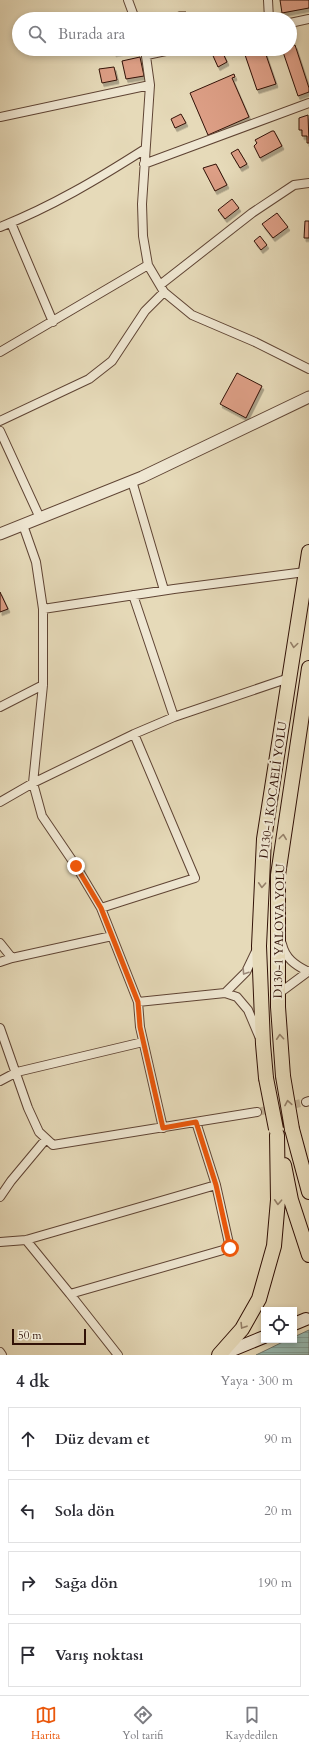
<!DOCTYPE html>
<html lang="tr">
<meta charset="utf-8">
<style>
:root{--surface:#fff;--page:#f7f7f7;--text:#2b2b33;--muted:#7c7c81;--line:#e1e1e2;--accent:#ea580c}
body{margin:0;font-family:Cardo,serif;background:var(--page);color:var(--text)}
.controls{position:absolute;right:12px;bottom:12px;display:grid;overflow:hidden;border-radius:0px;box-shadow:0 2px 6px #0003}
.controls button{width:36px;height:36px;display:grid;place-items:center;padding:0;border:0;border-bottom:1px solid var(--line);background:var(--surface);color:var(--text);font:20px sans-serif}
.scale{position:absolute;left:12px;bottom:10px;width:74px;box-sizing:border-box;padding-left:4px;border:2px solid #321207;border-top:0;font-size:11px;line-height:14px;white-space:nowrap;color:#321207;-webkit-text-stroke:3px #efe7d2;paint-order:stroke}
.stop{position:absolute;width:12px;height:12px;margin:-9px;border:3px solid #ea580c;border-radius:50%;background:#fff}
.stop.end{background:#ea580c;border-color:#fff;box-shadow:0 1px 4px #0008}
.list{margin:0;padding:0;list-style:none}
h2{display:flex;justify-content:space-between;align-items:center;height:52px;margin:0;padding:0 16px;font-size:17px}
h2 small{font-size:13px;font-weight:400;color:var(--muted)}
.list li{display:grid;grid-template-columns:26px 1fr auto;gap:12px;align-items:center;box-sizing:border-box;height:64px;margin:0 8px 8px;padding:0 8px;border:1px solid var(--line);border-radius:0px}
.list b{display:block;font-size:15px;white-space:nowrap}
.list em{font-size:13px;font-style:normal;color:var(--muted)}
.icon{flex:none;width:22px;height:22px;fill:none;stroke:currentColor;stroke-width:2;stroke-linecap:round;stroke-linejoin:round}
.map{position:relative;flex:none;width:309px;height:1355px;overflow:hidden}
.search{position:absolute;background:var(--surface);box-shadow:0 2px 6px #0003;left:12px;right:12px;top:12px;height:44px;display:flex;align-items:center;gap:10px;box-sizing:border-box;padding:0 14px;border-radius:22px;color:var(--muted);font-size:15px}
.sheet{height:340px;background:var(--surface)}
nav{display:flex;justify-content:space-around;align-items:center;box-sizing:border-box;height:56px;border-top:1px solid var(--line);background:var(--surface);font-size:11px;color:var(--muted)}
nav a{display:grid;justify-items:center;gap:2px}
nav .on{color:var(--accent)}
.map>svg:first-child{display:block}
</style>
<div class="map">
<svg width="309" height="1355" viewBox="0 0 309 1355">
<defs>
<pattern id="water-rules" width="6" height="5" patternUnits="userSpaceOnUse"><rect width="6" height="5" fill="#96bab2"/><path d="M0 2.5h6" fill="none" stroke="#829f98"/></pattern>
<filter id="shadow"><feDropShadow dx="2" dy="3.5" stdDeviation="0" flood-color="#0004"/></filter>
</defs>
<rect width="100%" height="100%" fill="#e6dab9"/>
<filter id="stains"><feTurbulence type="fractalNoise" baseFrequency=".005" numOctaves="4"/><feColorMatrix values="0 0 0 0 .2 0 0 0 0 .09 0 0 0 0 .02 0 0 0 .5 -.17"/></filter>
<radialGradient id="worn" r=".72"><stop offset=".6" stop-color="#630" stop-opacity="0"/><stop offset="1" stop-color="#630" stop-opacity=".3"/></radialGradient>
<!-- water -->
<path fill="url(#water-rules)" stroke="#6e776e" d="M309,1330v25h-53l31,-15h7v-3z"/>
<!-- building -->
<path fill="#dd9f86" stroke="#321207" filter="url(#shadow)" d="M280,0h29v8l-27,5z
M179,12h7l3,7h-26l-1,-2z
M295,45l14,43v4l-11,4 -16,-47h8v-2z
M114,49h20l-20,4z
M210,49h11l6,13 -9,5z
M243,49h21l12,35 -19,6z
M140,57l4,19 -18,3 -4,-18z
M114,67l3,13 -15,3 -3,-14z
M234,74l1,3 -3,1 17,39 -41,18 -18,-42z
M181,114l5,9 -11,5 -4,-9z
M308,115l1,28h-2v-7h-5v-6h-3v-12z
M272,131h2l8,15 -22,12 -6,-12 3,-3 -2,-3z
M238,149l9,15 -7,4 -9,-15z
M216,164l11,21 -12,6 -12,-23z
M232,199l7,9 -14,11 -7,-9z
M277,213l11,14 -15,11 -11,-14z
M305,221h4v17h-5z
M260,236l7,9 -6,5 -7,-9z
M237,373l25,13 -16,32 -26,-14z
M0,592l8,17 -8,3z"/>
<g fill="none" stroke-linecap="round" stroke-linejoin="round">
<!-- minor-tunnel -->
<path stroke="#c2b295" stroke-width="8" stroke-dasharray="8 4" stroke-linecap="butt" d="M257,1112l49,-10"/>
<!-- minor casing -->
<g stroke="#5f4434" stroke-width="10">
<path id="minor" d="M128,0l7,19
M268,0l1,19
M290,23l19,-4
M145,49l5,36 -8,119 1,32 5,29 16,27 28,23 63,27 54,27
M147,55l28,-6
M0,117l150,-32
M144,164l165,-61
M11,223l42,99
M0,227c51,-20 98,-48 145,-78
M160,285l92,-72 42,-28 15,-2
M0,352l148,-87
M0,421l89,-42 23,-18 33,-50 19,-19
M0,431l40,87
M132,481l32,109
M23,525l13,37 7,47v76l-10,98 9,33 34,50 25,42 37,94 2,25 23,101
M133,595l41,122
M43,609l131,-20 131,-17
M0,707l43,-22
M0,802l33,-19 101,-49 40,-17 115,-39
M101,908l94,-30 -61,-144
M0,943l12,15 100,-22
M282,944c3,14 13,21 25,27
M0,962l12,-4
M225,993l21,-21 11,-23
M278,994l31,-23
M138,1002l87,-9 12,4 11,13 11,26
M0,1028l28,80 11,24 14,13 204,-33
M0,1081l17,-9 126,-30
M306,1102l3,-1
M0,1197l11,-16 35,-42
M26,1240l44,54 160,-46 -14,-63 -20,-63
M0,1242l26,-2 190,-55
M70,1294l48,61
M0,1352l2,3"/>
</g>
<!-- tertiary casing -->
<g stroke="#5f4434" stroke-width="13">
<path id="tertiary" d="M0,534l142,-57 167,-80"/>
</g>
<!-- secondary casing -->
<g stroke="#321207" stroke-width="14">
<path id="secondary" d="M294,1324l12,-5
M220,1355l44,-18"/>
</g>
<!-- trunk casing -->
<g stroke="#321207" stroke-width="16">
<path id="trunk" d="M283,1076l-5,-69v-132l31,-207
M266,1078l-3,-34 -4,-98 5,-107 45,-287
M292,1129l17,63
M284,1165l7,35 18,55
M219,1355l23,-26 17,-30 15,-53 4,-46 -1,-65"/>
</g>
<!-- minor -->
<use href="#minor" stroke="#efe7d2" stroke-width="8"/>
<!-- tertiary -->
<use href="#tertiary" stroke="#efe7d2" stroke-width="11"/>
<!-- secondary -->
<use href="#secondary" stroke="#efe7d2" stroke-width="12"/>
<!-- trunk -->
<use href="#trunk" stroke="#e6dab9" stroke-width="14"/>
<!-- trunk-bridge casing -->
<g stroke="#321207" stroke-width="16" stroke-linecap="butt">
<path id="trunk-bridge" d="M283,1076l9,53
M266,1078l10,51"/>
</g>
<!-- trunk-bridge -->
<use href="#trunk-bridge" stroke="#e6dab9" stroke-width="14"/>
</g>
<!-- one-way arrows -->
<defs><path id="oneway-chevron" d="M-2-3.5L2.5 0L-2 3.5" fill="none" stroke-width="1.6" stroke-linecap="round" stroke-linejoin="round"/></defs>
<g stroke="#958069">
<use href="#oneway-chevron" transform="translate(294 645) rotate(98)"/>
<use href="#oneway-chevron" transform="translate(283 837) rotate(-83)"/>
<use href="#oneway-chevron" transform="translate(262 885) rotate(93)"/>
<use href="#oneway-chevron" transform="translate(280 1037) rotate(-94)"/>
<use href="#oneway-chevron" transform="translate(288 1103) rotate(-100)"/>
<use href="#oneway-chevron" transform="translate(278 1202) rotate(93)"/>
<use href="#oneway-chevron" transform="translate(243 1326) rotate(122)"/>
</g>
<use stroke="#9a8777" href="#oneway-chevron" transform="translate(245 972) rotate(123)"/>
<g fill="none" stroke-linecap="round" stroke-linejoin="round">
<!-- route -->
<path stroke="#ea580c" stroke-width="5" d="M76,866l25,42 37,94 2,25 23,101 33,-6 20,63 14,63"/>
</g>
<g text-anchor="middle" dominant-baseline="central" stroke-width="4" stroke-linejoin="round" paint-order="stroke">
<!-- street labels -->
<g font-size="12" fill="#321207" stroke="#efe7d2">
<text transform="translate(273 790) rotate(-82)">D130-1 KOCAELİ YOLU</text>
<text transform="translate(279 931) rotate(-89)">D130-1 YALOVA YOLU</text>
</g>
</g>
<rect width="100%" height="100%" filter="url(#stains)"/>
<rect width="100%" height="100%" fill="url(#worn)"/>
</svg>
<div class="controls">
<button><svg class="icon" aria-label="locate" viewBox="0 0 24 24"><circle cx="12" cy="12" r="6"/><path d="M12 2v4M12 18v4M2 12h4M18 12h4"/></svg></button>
</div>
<div class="scale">50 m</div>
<div class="stop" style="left:230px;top:1248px"></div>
<div class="stop end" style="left:76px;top:866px"></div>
<div class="search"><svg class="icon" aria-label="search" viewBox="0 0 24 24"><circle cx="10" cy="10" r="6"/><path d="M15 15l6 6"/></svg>Burada ara</div>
</div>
<section class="sheet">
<h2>4 dk<small>Yaya · 300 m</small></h2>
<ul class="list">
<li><svg class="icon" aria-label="ahead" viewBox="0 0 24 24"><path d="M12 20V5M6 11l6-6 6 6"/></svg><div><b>Düz devam et</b></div><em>90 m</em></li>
<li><svg class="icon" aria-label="left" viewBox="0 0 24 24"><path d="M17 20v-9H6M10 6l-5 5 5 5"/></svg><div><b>Sola dön</b></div><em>20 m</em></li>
<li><svg class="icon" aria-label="right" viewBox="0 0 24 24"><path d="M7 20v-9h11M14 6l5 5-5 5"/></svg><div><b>Sağa dön</b></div><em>190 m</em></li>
<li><svg class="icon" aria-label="arrive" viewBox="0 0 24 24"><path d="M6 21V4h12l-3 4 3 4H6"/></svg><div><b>Varış noktası</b></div></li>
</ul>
</section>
<nav>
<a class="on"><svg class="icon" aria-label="map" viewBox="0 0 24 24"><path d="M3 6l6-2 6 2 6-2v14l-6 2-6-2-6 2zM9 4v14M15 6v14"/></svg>Harita</a>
<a><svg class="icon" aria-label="directions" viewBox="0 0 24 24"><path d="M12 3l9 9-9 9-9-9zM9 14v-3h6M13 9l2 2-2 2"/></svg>Yol tarifi</a>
<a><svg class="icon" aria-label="saved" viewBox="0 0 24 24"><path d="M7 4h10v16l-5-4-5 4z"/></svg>Kaydedilen</a>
</nav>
